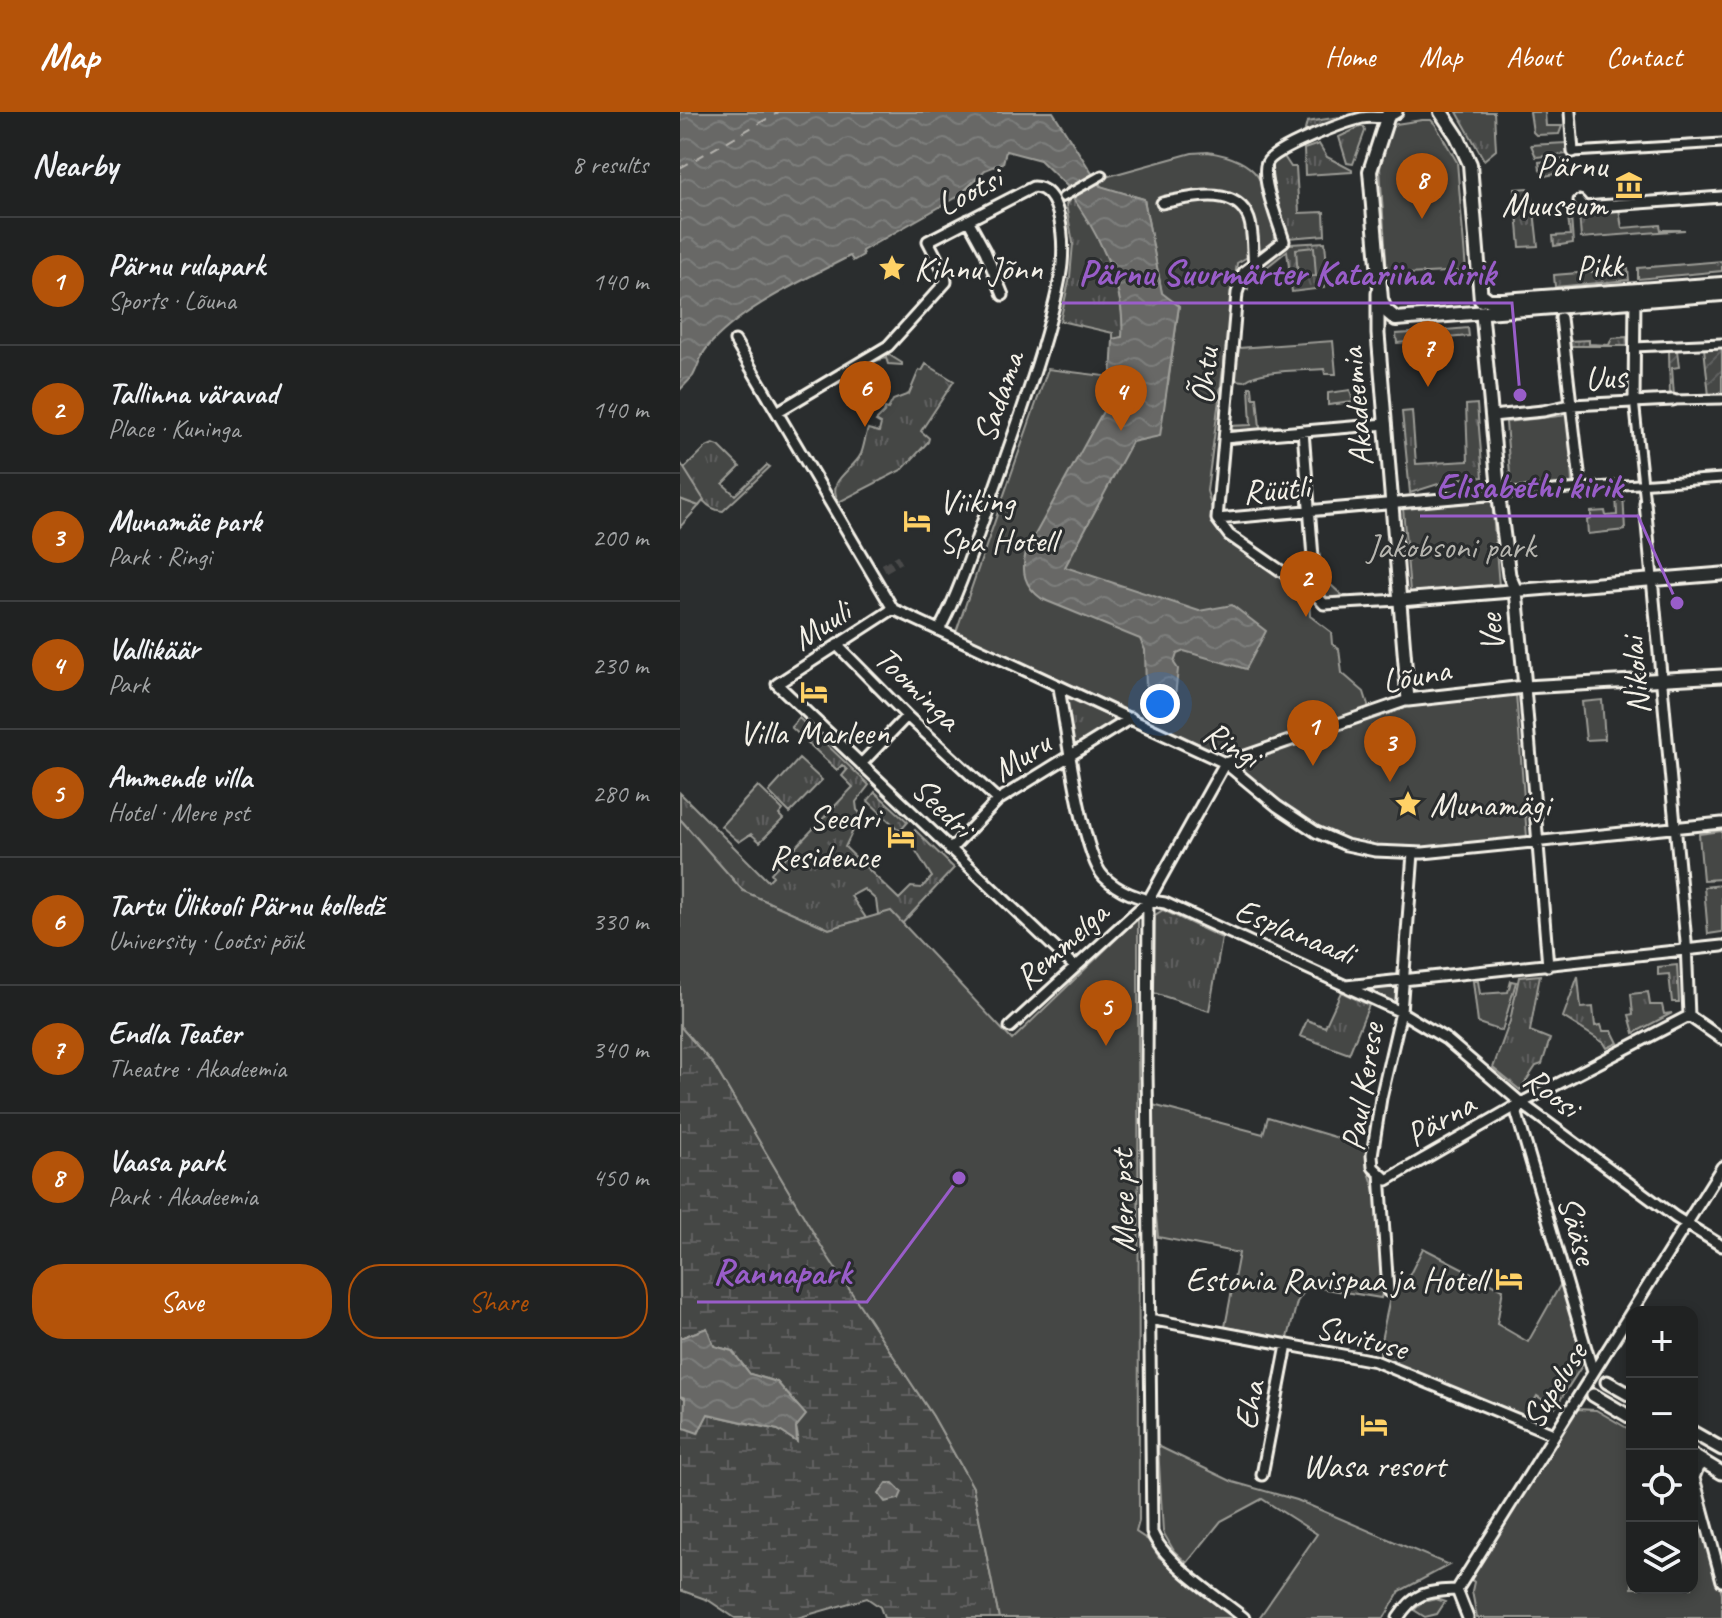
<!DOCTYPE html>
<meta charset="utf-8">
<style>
:root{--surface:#202222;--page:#2d2f2f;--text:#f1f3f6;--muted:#a2a4a5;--line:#3d3f40;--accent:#b45309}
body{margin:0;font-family:Caveat,sans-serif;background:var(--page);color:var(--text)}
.controls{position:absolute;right:24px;bottom:24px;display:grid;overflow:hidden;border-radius:16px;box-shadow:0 4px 12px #0003}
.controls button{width:72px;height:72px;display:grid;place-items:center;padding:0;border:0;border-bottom:2px solid var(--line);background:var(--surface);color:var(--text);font:40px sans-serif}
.you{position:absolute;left:480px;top:592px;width:28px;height:28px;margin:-20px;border:6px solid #fff;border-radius:50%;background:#1a73e8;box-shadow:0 0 0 12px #1a73e833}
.badge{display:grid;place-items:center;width:52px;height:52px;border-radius:50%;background:var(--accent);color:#fff;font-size:26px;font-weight:700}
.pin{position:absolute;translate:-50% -66px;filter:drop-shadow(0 2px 4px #0008)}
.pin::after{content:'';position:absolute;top:42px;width:28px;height:24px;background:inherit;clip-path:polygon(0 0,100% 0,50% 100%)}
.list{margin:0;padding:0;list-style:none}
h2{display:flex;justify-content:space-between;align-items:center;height:104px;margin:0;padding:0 32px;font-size:34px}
h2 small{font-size:26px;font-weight:400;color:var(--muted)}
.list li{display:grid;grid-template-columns:52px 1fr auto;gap:24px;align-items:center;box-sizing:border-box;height:128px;padding:0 32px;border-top:2px solid var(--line)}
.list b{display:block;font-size:30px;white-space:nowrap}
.list p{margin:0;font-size:26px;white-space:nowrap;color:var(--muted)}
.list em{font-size:26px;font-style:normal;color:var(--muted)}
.actions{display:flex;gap:16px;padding:24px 32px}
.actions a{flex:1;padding:18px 0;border:2px solid var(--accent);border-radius:32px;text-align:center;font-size:28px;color:var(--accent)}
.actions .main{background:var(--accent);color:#fff}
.icon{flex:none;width:44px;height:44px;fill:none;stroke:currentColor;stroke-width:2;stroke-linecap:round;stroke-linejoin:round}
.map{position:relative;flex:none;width:1042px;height:1506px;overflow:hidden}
header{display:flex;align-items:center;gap:48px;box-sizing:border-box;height:112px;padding:0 40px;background:var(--accent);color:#fff}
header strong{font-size:38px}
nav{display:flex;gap:44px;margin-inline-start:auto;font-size:28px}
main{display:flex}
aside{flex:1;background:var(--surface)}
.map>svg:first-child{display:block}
</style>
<header>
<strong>Map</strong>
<nav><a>Home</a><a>Map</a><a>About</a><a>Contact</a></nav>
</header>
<main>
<aside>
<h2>Nearby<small>8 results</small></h2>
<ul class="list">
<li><span class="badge">1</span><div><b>Pärnu rulapark</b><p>Sports · Lõuna</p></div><em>140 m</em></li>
<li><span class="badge">2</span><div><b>Tallinna väravad</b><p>Place · Kuninga</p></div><em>140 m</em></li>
<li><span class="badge">3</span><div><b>Munamäe park</b><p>Park · Ringi</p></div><em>200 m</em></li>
<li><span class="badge">4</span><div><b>Vallikäär</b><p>Park</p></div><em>230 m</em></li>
<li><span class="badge">5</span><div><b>Ammende villa</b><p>Hotel · Mere pst</p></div><em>280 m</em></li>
<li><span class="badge">6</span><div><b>Tartu Ülikooli Pärnu kolledž</b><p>University · Lootsi põik</p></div><em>330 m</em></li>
<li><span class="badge">7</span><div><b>Endla Teater</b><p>Theatre · Akadeemia</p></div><em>340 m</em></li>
<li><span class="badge">8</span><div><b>Vaasa park</b><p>Park · Akadeemia</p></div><em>450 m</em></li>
</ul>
<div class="actions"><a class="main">Save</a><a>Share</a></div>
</aside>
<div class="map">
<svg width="1042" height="1506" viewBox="0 0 1042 1506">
<defs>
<pattern id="grass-tufts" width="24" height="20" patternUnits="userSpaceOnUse" patternTransform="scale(2)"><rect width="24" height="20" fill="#444645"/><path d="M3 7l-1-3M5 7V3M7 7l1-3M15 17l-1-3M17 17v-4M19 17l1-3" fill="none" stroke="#606160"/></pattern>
<pattern id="wetland-marsh" width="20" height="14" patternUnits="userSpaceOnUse" patternTransform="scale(2)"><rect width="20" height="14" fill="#444645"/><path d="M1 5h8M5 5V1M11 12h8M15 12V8" fill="none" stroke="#606160"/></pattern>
<pattern id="garden-furrows" width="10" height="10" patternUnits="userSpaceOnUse" patternTransform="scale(2)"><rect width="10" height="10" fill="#444645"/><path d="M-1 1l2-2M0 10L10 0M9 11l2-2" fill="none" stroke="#606160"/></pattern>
<pattern id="water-waves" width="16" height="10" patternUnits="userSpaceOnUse" patternTransform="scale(2)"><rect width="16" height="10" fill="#676866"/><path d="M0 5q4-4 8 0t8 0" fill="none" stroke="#7d7e7c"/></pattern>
</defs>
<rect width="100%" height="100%" fill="#2a2d2e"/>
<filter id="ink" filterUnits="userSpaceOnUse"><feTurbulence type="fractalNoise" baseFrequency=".0125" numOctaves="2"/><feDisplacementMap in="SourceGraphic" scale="16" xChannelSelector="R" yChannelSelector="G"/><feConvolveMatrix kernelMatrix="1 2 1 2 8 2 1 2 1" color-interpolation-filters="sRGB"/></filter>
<g filter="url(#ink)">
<!-- grass -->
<path fill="url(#grass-tufts)" stroke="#9c9c96" stroke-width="2" d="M777,0h37l2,38 -12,10z
M850,0h15l1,14h16l-3,8 -23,1 -3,-3z
M667,4l-2,3 -34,14 -6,-3 2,-8z
M680,15h4l1,4 -12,33 -6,-1 -8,-26z
M886,31l1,11 -31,3 -5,-12z
M639,32l8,13 25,13v2l-47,3 -1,-26z
M603,43l8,12h5l3,46 25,-1 1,23 -37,3 -18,-67 6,-13z
M887,47l-1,13 -21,4 -5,-6 -1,-8z
M848,76l4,5 6,53 -18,1 -5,-58z
M392,84c29,38 53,93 51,141l-10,2v-6l-53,-12 10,-44 3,-34 -7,-38z
M939,97l3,19 38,-3 1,5h24l-104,8 -2,-26z
M888,104l3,1 2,26 -19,3 -1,-10 17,-1z
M645,130l3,36h-5l1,10 -32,4 -5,-41 -39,31v8l-6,-2 6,-15 42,-29z
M1042,149v10l-84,8v-11z
M948,157l1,11 -74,7 -1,-12z
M788,216l1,8 -34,3v-8z
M748,220l1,8 -32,3 -1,-9z
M947,225l1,9h-58l-1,-5 20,-1v4l20,1 3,-7z
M206,241l16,10v2l-14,-1 -2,-6 -14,4v5l-10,4 -6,8 -5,-6z
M246,252l28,17 -33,50 8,7 -1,4 -25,27 -64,33c-14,-22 14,-31 22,-48 3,-7 4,-17 7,-25l11,3 2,-8 -5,-3 8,-8 1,-5 3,1 5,-9 16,-6 10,-24 3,1z
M569,275h3l1,11h4l3,29 18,-1v2l-32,4 -18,-3v-3l23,-1z
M670,278l3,12 -25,3v-12z
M797,292l6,73 -29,2 -44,14 -8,-81 10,-1 4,53 52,-3 -2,-56z
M33,332l6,2 21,21 -17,17 12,11 32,-30 3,2 -47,44c-21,-1 -29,-26 -39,-42l22,-22z
M0,387l19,7 -19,21z
M642,465l20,18 5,1 1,2 -22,-1z
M384,584l51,23v4l-38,23 -4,-2z
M119,606l70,67 -13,17 1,8 4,4 -16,33 54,52 12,-12 10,1 11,-11 -24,-39 7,-8 39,38 -56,60 -19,-7 -3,-21 -12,-11 -13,7 15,22 -37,11 -86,-38 -63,-72v-26l88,88 5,-5 -2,-3 82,-86 -11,-11 5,-6 -5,-5 -5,5 -46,-43z
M119,647l23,21 -32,33 -21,-21z
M78,674l25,24 -4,5 4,4 -23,23 -9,-8 -12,8 -18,-16z
M195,680l33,30 -8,9 -32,-30z
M483,798l59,28 -13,73 -55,-18 1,-78z
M997,853l2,37h-7l-3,-28 -11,1v-8z
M860,863l-10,56 20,8 -8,25 -6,2 -16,24 -27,-22 17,-47 9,-44z
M898,864l3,32 12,-1 2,19 6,-1 2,6h9l6,12 -11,5 -3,-5 -41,-26z
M714,874l4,5 -2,12 -25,-10 1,-4z
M661,880l28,13 -20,49 -49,-18 7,-16 18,7z
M968,880l2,13h12l2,9 8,-1 -38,20 -5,-18 4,-1 -2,-20z
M756,1487l9,3 -8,12 -12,3 -11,-7 9,-8z"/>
<!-- wetland -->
<path fill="url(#wetland-marsh)" stroke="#9c9c96" stroke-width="2" d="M0,914l34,39 112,188 107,163 40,71 26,131h-115l-4,-11 -13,-9 -70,20h-62l-27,-18 -28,-10v-194l5,2 14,34 8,-18 71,16 20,7 -2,-10 9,-12 -28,-33 -27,-8 -18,-23 -18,-5 -7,-18 -27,10z"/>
<!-- park -->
<path fill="#444645" stroke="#9c9c96" stroke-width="2" d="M742,8h9l4,4 22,38 9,109 -79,4 -7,-107 11,-40 5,-4z
M528,40c57,9 57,34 67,84l-1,6 -37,21 -30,228 12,42 90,62 1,21 21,16 1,12 7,5 3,24 22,19 5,16 -121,43h-33l-259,-119 92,-263 120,15 11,-78 -17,-12 -18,-95 -42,-12 -4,-5 11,-6 83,-23z
M634,135l2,29 -18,1 -2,-28z
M653,229l3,33h-11l-1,-5c-20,2 -65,0 -79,12l-11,-1 5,-32z
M888,303l4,68 -61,5 -5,-66z
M0,350l24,38 -5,6 -19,-7z
M943,380l2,38 -37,4 -1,-14 4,-1v-7l14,-1 1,5 11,-1 -1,-22z
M812,389l7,85 -89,6 -7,-84z
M836,582l11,143c-46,5 -95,14 -141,12 -56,-3 -103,-45 -144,-79l4,-10 162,-56z
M922,588l3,39 -19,1 -4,-38z
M0,707l63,72 86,38 62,-18 121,129 126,-122 1,603 -3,11 12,8 11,17 79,61h-239l-26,-131 -40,-71 -107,-162 -112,-189 -34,-39z
M1042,719v48l-19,1 -4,-46z
M1042,773v47l-14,2 -4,-47z
M798,869l2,13 28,-2 3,-11 5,1 -14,49 -24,-8 -5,-42z
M469,992l114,30 5,-17 100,30v22l9,28 7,88 -3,13 -73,-12 -11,16 -9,36 -63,-11 14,-74 -81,-16 -9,-97z
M743,1136l80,41 -6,35 31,18 35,-62 20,84 -28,44 -18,-12 -12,21 -145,-59v-13l11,-52 3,-4 8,1z
M896,1297l20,1 36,21v157h60v-111l30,116v25h-245l-5,-27 2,-9 -5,-4z
M478,1334l75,36 64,18 152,65 -49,26 -16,27h-125l58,-84 -55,-35 -41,22 -34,42 -13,-12 -11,-19z"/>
<!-- garden -->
<path fill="url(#garden-furrows)" stroke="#9c9c96" stroke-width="2" d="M1042,235v48l-13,1 -5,-48z
M997,238l2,17 -7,1 2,28h-4l-1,-45z"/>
<!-- water -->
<path fill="url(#water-waves)" stroke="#9f9f9a" stroke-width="2" d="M0,0h373l47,74 44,13 18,94 17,13 -19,130 -28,6 -67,125 134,44 33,-6 34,26 -20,38 -62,-18 -7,3 -3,9 4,6 -4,37 -28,-15 -1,-41 -5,-11 -98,-40c-18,-13 -21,-27 -16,-48l85,-154 5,-19 -5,-1 2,-38 9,-2c4,-52 -25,-108 -56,-148l2,-2 -28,-27 -34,-9 -3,12 -18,7 -26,26 -97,55 1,4 -10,6 -3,-5c-46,24 -110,52 -143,92 -7,8 -9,19 -14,28 -4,5 -9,9 -13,14z
M27,1216l7,18 18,5 18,23 27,8 29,33 -10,12 1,15 -19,-12 -70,-16 -10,19 -14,-5 1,-30 -5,-2v-58z
M207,1371h6l9,9 -3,7 -14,3 -6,-8z"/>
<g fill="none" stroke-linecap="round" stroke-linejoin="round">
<!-- ferry -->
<path stroke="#b5b3ae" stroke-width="2" stroke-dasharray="10 8" stroke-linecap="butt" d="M0,56l99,-56"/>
<!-- minor-tunnel -->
<path stroke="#484a4a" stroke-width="9" stroke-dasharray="9 4.5" stroke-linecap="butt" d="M204,456l16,-9"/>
<!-- pedestrian casing -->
<g stroke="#f4f1e8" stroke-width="13">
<path id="pedestrian" d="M893,40l149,-9
M383,85l39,-22
M954,235l88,-4
M954,288l11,103
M993,288l49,-1
M819,382l223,-16"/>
</g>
<!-- minor casing -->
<g stroke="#f4f1e8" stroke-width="15">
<path id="minor" d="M717,0c-15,10 -19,3 -35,6 -17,4 -89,31 -95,45 -7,15 12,61 17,78l-40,31 -7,21 -20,226 12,16 87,60 8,9 76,-4
M890,0l3,40
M899,89l5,6 138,-10
M482,91c27,-5 74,-19 87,16 5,14 3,31 5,45
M288,108l17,31 18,44
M881,206l19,163
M55,229l158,268 332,154 52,43 39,26 30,13 29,6 48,2 299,-30
M954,288l1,-105
M97,300l111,-66 58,-64 -1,-8 -17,-33 105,-54c29,0 31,55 29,77 -2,20 -8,41 -13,60 -15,56 -35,109 -54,163 -16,43 -34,103 -56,143
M812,304l51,-5 28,-6 102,-5
M623,319l13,164
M544,326l162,-14
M965,391l41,439 3,74
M537,407l282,-25
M213,497l-116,75 298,283
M157,533l70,71 91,84
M379,575c6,36 23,169 45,190 17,17 39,23 61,26l181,83 376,-40
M845,575l23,279
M181,652l46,-48
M270,738l48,-50 133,-82
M733,741l-12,159 -20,86 -9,57 1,12 14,13 134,-77 168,-87
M669,876l52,24 45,27 75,64 154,114 47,29
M1009,904l33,23
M330,915l138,-126
M841,991l-4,11 76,258
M700,1062l8,117
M469,1207l226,42 178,73
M1024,1351l-6,4 -4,11 28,103
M582,1363l25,-130
M777,1478l265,-423
M777,1478l11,28
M564,1506c-26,-21 -81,-56 -92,-86l-5,-467 1,-164 77,-138 183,-63
M718,1506c17,-26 29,-27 59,-28"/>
</g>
<!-- tertiary casing -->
<g stroke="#f4f1e8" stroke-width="17">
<path id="tertiary" d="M698,181v41l30,366 117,-13 197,-11
M802,202l18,192 9,69 7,16 9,96
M720,488l322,-26
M927,1270l25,14
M913,1283l39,23
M1012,1320l30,17
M1012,1343l30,18"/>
</g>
<!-- secondary casing -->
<g stroke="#f4f1e8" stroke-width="18">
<path id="secondary" d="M709,0l-19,59 11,128 4,11 11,9 326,-25
M761,0l16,24 13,28 11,136
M801,182l8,6h14l219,-16"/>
</g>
<!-- pedestrian -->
<use href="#pedestrian" stroke="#2a2d2e" stroke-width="7"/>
<!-- minor -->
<use href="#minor" stroke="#2a2d2e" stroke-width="9"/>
<!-- tertiary -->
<use href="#tertiary" stroke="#2a2d2e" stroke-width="11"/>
<!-- secondary -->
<use href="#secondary" stroke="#2a2d2e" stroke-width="12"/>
</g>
</g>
<!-- icons -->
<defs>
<g id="museum-bare" transform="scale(2.16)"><path d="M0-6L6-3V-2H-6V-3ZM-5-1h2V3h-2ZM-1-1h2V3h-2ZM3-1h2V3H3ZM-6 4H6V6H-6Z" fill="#ffd166" stroke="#2a2d2e" stroke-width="2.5" paint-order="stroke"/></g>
<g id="sight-bare" transform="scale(2.16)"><path d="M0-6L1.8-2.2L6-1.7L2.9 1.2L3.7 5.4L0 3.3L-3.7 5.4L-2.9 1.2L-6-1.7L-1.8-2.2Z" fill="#ffd166" stroke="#2a2d2e" stroke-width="2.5" paint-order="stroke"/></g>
<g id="hotel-bare" transform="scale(2.16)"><path d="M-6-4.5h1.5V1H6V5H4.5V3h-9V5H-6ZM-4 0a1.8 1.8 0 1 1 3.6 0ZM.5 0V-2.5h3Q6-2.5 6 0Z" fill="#ffd166" stroke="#2a2d2e" stroke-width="2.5" paint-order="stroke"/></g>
</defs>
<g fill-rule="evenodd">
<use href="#museum-bare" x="949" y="73"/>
<use href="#sight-bare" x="212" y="156"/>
<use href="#hotel-bare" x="237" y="409"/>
<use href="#hotel-bare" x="134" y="580"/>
<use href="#sight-bare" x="728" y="692"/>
<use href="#hotel-bare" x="221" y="725"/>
<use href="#hotel-bare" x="829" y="1167"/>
<use href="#hotel-bare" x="694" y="1313"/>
</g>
<g text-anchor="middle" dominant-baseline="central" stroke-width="6" stroke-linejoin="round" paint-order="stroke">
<!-- poi labels -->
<g font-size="34" fill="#f4f1e8" stroke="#2a2d2e" text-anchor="end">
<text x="927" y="53">Pärnu<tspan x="927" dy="39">Muuseum</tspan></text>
<text x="234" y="156" text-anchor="start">Kihnu Jõnn</text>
<text x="259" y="389" text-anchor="start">Viiking<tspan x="259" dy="39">Spa Hotell</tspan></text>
<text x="134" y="620" text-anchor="middle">Villa Marleen</text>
<text x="750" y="692" text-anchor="start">Munamägi</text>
<text x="199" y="705">Seedri<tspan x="199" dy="39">Residence</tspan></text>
<text x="807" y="1167">Estonia Ravispaa ja Hotell</text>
<text x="694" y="1353" text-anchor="middle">Wasa resort</text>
</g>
<!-- street labels -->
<g font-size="34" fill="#f4f1e8" stroke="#2a2d2e">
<text transform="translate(289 79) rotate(-27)">Lootsi</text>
<text transform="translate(919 154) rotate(-4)">Pikk</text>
<text transform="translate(524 264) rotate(-85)">Õhtu</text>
<text transform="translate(925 265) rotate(-4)">Uus</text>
<text transform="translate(318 285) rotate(-71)">Sadama</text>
<text transform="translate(676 295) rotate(-95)">Akadeemia</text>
<text transform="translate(596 377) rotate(-5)">Rüütli</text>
<text transform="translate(141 513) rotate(-33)">Muuli</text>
<text transform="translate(811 521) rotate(-95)">Vee</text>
<text transform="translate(736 563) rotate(-11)">Lõuna</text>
<text transform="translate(955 564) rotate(-95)">Nikolai</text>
<text transform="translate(238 576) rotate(44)">Toominga</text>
<text transform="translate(552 632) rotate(32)">Ringi</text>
<text transform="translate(341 644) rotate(-33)">Muru</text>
<text transform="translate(263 695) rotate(44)">Seedri</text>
<text transform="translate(615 819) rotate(22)">Esplanaadi</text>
<text transform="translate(381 833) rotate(-42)">Remmelga</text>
<text transform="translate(682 975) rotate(-81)">Paul Kerese</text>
<text transform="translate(872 980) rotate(38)">Roosi</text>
<text transform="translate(760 1007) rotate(-30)">Pärna</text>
<text transform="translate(442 1089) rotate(-91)">Mere pst</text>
<text transform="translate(898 1118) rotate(74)">Sääse</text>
<text transform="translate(682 1225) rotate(15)">Suvituse</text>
<text transform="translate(874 1273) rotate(-58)">Supeluse</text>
<text transform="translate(569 1293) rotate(-79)">Eha</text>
</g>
<!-- park labels -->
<g font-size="34" fill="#b6b5af" stroke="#2a2d2e">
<text x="771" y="434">Jakobsoni park</text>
</g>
</g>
<!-- callouts -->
<path fill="none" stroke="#995dc9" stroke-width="3" d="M840 283L832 191H382M997 491L958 404H740M279 1066L187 1190H17"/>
<g fill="#995dc9" stroke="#2a2d2e" stroke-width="3">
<circle cx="840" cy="283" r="8"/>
<circle cx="997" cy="491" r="8"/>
<circle cx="279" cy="1066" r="8"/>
</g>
<g font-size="36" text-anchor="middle" font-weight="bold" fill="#995dc9" stroke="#2a2d2e" stroke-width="6" stroke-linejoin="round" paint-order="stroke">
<text x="607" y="173">Pärnu Suurmärter Katariina kirik</text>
<text x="849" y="386">Elisabethi kirik</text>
<text x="102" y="1172">Rannapark</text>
</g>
</svg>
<div class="controls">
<button>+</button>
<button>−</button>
<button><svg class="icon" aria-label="locate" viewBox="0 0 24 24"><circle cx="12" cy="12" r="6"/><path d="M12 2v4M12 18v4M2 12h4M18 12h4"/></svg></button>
<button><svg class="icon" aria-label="layers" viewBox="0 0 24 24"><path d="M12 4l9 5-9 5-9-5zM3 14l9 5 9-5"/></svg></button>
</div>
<div class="you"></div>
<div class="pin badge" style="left:633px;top:654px">1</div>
<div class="pin badge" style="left:626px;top:505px">2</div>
<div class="pin badge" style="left:710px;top:670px">3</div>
<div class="pin badge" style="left:441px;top:319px">4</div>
<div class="pin badge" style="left:426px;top:934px">5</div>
<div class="pin badge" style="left:185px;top:315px">6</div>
<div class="pin badge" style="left:748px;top:275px">7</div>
<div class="pin badge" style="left:742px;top:107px">8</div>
</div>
</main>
